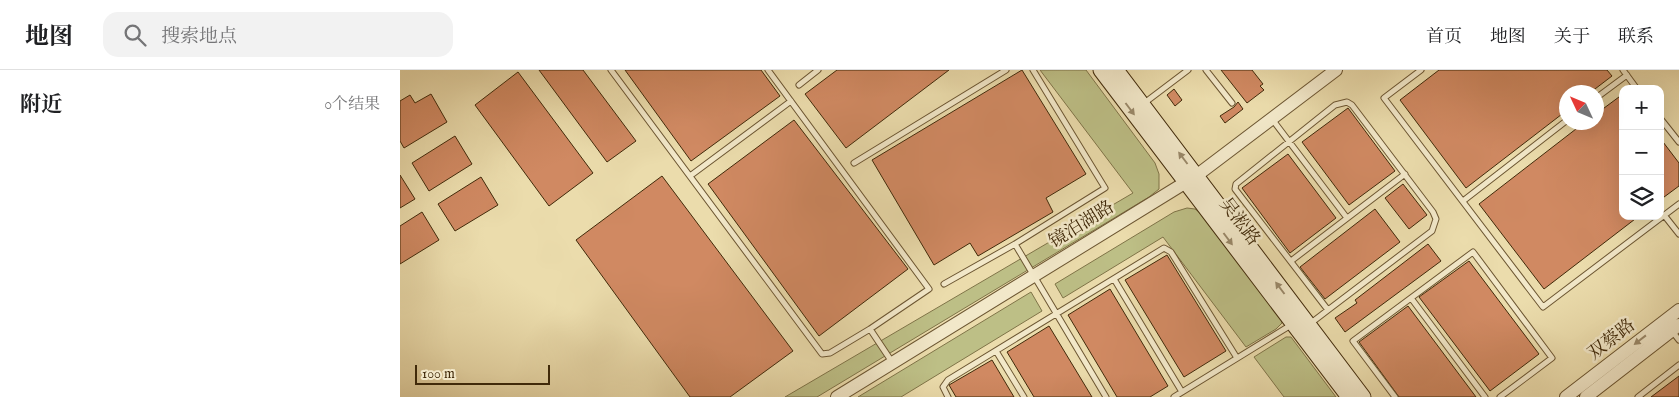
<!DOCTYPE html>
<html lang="zh">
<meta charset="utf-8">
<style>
:root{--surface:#fff;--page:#f2f2f2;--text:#202124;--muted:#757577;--line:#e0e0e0}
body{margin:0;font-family:"IM FELL English","Noto Serif SC",serif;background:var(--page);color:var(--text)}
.controls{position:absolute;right:15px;top:15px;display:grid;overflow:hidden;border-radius:10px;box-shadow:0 5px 20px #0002}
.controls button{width:45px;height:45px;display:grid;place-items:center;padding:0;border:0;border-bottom:1px solid var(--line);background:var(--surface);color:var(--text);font:25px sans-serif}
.compass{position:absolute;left:1159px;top:15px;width:45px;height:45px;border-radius:50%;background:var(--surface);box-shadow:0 5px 20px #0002;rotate:314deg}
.scale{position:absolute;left:15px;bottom:12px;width:135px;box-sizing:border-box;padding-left:5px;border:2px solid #412a0a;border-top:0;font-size:14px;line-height:18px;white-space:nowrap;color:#412a0a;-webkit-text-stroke:4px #f2e8c9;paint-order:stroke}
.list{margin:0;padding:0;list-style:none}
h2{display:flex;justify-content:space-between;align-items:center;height:65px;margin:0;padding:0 20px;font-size:21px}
h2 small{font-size:16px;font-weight:400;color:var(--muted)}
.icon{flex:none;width:28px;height:28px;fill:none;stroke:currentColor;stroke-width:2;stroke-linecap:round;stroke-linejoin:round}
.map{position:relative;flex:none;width:1279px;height:327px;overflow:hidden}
header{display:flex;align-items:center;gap:30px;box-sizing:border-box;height:70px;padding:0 25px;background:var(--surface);border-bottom:1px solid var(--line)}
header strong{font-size:24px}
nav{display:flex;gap:28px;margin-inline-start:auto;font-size:18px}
.search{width:350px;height:45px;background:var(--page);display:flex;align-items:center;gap:12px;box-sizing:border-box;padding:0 18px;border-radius:15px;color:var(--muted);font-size:19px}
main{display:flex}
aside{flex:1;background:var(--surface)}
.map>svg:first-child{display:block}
</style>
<header>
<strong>地图</strong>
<div class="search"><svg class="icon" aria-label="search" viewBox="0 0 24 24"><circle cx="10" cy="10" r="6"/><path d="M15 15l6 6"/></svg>搜索地点</div>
<nav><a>首页</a><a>地图</a><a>关于</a><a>联系</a></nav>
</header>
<main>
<aside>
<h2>附近<small>0个结果</small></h2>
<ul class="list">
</ul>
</aside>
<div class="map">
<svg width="1279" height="327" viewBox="0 0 1279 327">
<rect width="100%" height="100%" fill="#ebdcac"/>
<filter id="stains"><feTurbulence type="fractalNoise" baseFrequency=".004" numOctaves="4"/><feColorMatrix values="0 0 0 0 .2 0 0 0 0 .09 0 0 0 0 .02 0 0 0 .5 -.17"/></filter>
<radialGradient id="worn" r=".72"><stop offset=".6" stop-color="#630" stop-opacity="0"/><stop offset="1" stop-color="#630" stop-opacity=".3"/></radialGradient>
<!-- green -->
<path fill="#bdbf86" stroke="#7f7448" d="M640,0h46l69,93 4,11v15l-10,8 -332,200h-32l348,-204z
M787,138l8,1 8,6 78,103 1,5 -6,6 -30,18 -83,-110 -100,61 -8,-14 119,-72z
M631,222l11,19 -141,86h-43z
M886,267h5l45,60h-52l-30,-40z"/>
<!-- building -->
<path fill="#d08962" stroke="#412a0a" d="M139,0h44l53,71 -29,21z
M225,0h136l19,26 -89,65z
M437,0h112l-103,78 -41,-54z
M622,0l64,104 -40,24 7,14 -75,44 -8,-13 -36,22 -62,-105z
M821,0h31l11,14 -3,2 4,4 -17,13z
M1039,0h168l5,6 -21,16h-25v19l-100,77 -66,-88z
M118,2l75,101 -44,33 -74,-101z
M774,19l8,11 -7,6 -8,-11z
M31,24l16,28 -43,26 -4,-7v-40l10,-6 5,8z
M1223,24v122h16l-95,73 -65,-85 106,-82h11v-8z
M838,32l5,7 -18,14 -5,-7 14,-9z
M948,38l47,63 -46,34 -47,-63z
M394,50l114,149 -89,67 -111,-152z
M55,66l17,28 -43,27 -17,-28z
M1260,68l19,25v23l-19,14z
M888,84l48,64 -46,35 -48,-65z
M0,105l15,24 -15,9z
M262,106l131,175 -63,46h-40l-114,-157z
M81,107l17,28 -43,26 -17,-27z
M1003,114l24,31 -18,14 -24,-31z
M975,139l25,33 -75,57 -25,-32z
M22,142l17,28 -39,24v-38z
M1028,174l13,17 -96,71 -10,-14 22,-15 -2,-3z
M767,185l59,96 -42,26 -59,-97z
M1069,191l70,93 -49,37 -71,-94z
M710,219l58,97 -18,11h-33l-49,-82z
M1008,236l68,91h-77l-40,-55z
M649,256l43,71h-58l-27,-45z
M592,290l22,37h-58l-7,-12z
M1279,306v21h-28z"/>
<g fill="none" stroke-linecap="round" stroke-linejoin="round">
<!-- service casing -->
<g stroke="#6c5632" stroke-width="7">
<path id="service" d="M211,0l211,284 8,-1 40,-24
M368,0l161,219 -59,40 22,33
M633,0l72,118 -90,56 91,153
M806,0l26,33
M1021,0l-37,28 159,209 136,-103
M1223,0l14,19
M399,15l19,-15
M1196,28l31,-23
M743,34l45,-34
M1260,48l19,24
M872,49l75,99
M454,93l152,-93
M290,106l101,-75
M1063,131l103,-80
M1264,145l15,19
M891,191l114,-87
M714,209l68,113
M544,214l71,-40
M1011,228l74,99
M911,253l17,-13 104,-79 4,-12 -3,-7 -81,-107 -5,-3 -12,3 -99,79 -1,5 93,121
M1272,261l7,9
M596,281l28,46
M548,327l-5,-10 5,-7 216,-132 7,4 66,106
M774,327l117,-72
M995,327l-42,-56 120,-89 79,106 -52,39
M1238,327l41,-32"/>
</g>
<!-- tertiary casing -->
<g stroke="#6c5632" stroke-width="14">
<path id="tertiary" d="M437,327l359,-221 140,-106
M1166,327l113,-87
M1186,327l93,-72"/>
</g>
<!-- secondary casing -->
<g stroke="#412a0a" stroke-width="17">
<path id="secondary" d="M701,0l248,327
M716,0l247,327"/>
</g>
<!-- service -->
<use href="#service" stroke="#f2e8c9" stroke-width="5"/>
<!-- tertiary -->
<use href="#tertiary" stroke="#f2e8c9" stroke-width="12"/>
<!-- secondary -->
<use href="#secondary" stroke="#f2e8c9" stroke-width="15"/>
</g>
<!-- one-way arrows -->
<defs><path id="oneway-solid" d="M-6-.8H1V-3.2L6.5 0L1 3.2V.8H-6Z" transform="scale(1.25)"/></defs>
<g fill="#9a896a">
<use href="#oneway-solid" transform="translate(730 39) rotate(53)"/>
<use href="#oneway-solid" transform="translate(783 88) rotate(-127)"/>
<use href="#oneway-solid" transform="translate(828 169) rotate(53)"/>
<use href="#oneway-solid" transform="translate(880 218) rotate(-127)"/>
<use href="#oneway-solid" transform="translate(1240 270) rotate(142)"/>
</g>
<g text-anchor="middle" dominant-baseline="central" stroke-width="5" stroke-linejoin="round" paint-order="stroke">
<!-- street labels -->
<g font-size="18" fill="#412a0a" stroke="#f2e8c9">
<text transform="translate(839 152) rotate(53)">吴淞路</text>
<text transform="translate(682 155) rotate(-32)">镜泊湖路</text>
<text transform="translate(1212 270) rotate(-38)">双蔡路</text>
</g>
</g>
<rect width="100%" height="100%" filter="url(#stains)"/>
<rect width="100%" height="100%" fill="url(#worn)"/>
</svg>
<div class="controls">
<button>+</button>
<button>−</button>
<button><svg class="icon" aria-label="layers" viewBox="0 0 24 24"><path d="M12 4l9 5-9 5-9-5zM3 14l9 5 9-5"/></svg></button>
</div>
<svg class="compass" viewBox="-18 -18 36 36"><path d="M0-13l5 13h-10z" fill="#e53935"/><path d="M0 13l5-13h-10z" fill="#757577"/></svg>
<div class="scale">100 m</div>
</div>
</main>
